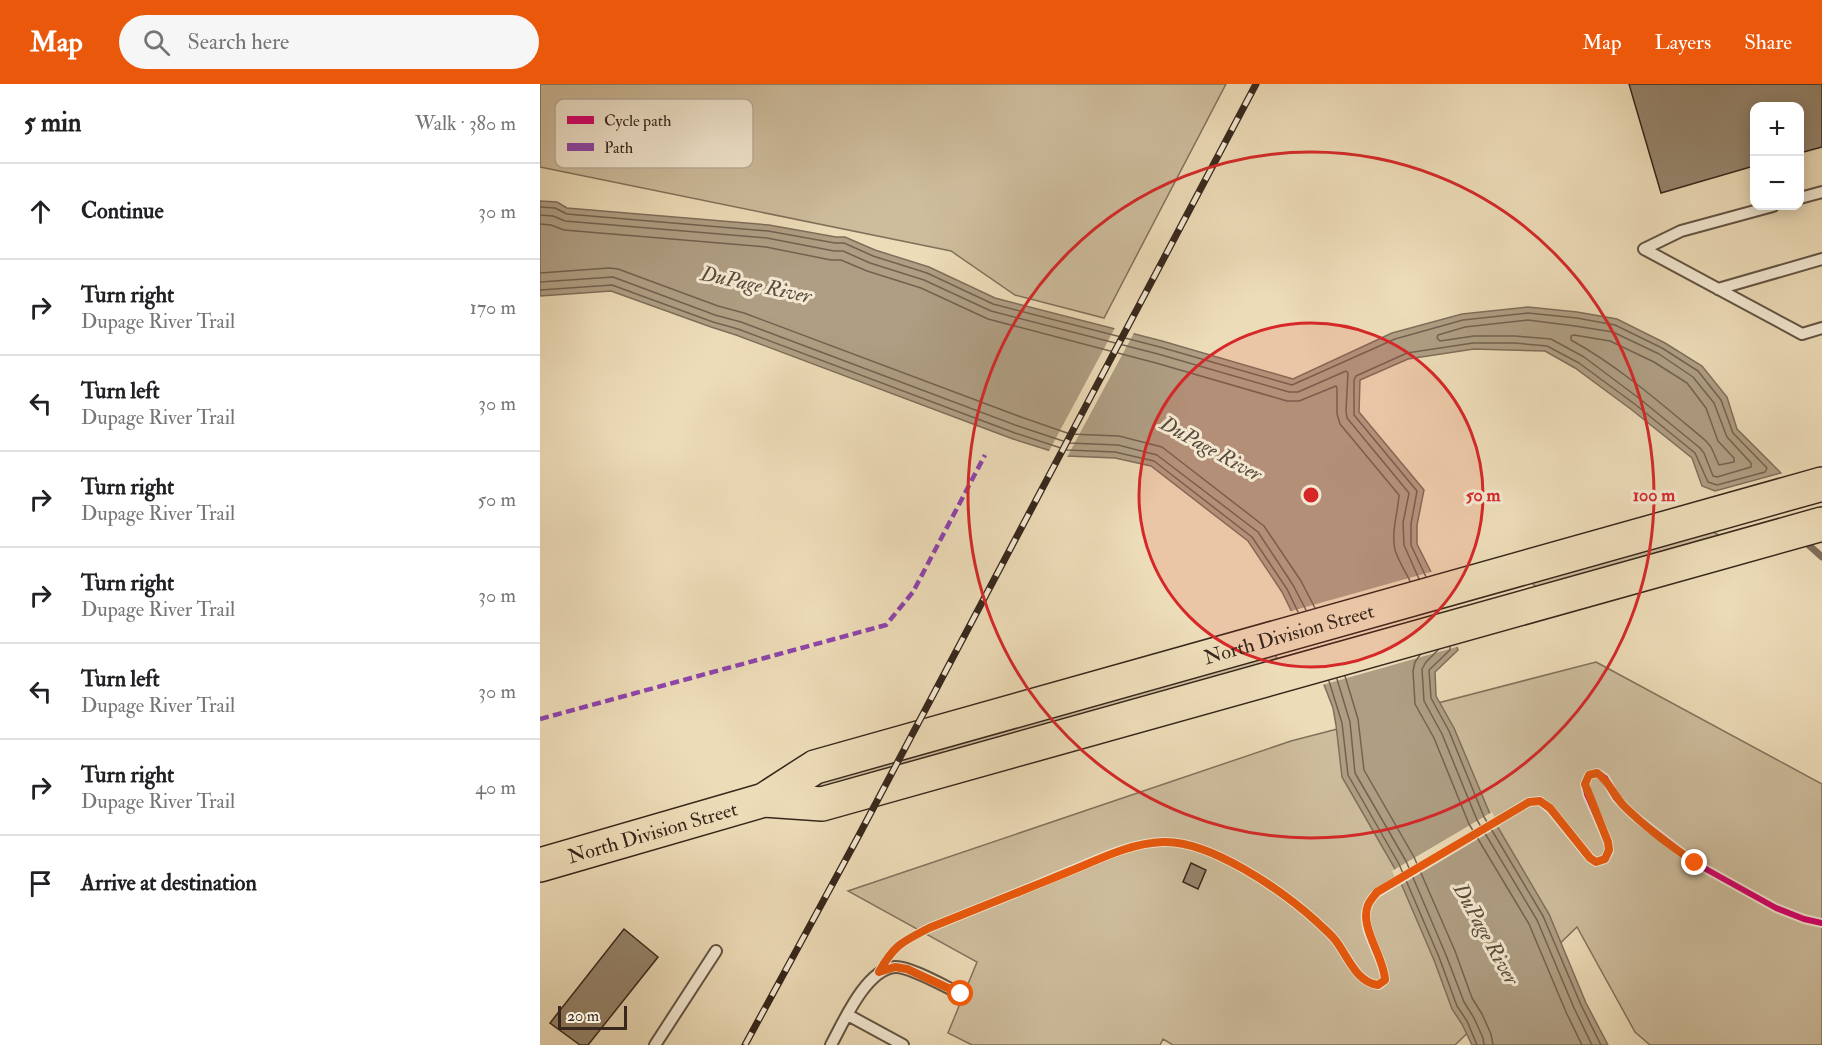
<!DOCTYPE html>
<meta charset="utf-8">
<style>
:root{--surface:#fff;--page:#f6f6f6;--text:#202124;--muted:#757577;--line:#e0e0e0;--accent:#ea580c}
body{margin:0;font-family:"IM FELL Double Pica",serif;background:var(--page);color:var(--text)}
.controls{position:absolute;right:18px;top:18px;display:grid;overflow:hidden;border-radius:12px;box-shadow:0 3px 15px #0003}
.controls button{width:54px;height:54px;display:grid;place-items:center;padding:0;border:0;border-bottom:2px solid var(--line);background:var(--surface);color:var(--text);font:30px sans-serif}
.scale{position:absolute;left:18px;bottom:15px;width:69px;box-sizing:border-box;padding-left:6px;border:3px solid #37271c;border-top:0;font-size:16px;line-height:21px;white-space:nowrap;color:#37271c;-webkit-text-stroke:4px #f3e8d1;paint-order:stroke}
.stop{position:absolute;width:18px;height:18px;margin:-14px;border:4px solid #ea580c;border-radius:50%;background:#fff}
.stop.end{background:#ea580c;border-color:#fff;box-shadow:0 2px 6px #0008}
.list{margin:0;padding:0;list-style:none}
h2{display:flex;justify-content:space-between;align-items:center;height:78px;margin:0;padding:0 24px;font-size:26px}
h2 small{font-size:20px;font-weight:400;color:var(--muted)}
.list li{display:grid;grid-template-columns:39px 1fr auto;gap:18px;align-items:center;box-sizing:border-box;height:96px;padding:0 24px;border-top:2px solid var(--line)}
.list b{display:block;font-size:22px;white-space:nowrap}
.list p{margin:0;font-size:20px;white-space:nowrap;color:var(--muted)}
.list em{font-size:20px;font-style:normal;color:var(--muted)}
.icon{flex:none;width:33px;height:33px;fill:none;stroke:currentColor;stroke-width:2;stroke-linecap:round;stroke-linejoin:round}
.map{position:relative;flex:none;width:1282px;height:961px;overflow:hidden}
header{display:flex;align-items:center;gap:36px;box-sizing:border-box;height:84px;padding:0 30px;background:var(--accent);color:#fff}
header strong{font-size:28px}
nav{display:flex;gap:33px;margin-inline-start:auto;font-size:21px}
.search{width:420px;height:54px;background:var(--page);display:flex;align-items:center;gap:15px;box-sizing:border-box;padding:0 21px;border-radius:33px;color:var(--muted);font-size:22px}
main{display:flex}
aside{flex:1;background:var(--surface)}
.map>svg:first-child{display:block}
</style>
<header>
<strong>Map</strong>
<div class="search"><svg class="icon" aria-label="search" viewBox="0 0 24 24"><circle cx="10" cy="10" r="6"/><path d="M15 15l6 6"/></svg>Search here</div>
<nav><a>Map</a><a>Layers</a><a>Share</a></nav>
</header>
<main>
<aside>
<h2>5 min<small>Walk · 380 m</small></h2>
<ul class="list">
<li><svg class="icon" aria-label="ahead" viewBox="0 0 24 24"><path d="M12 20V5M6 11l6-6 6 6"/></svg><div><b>Continue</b></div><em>30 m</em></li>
<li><svg class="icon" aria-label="right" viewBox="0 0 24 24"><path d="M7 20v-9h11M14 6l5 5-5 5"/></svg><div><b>Turn right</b><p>Dupage River Trail</p></div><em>170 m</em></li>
<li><svg class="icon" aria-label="left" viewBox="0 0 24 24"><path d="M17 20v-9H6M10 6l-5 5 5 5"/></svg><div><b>Turn left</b><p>Dupage River Trail</p></div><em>30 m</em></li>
<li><svg class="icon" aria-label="right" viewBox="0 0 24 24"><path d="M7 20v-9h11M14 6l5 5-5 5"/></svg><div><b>Turn right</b><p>Dupage River Trail</p></div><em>50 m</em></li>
<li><svg class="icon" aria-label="right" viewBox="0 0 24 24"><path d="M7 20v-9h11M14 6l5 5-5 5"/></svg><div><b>Turn right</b><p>Dupage River Trail</p></div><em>30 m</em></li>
<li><svg class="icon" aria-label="left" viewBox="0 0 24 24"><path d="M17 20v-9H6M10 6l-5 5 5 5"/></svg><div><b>Turn left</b><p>Dupage River Trail</p></div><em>30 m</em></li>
<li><svg class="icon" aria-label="right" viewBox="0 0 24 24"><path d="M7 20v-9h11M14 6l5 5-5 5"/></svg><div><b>Turn right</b><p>Dupage River Trail</p></div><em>40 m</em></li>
<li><svg class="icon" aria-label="arrive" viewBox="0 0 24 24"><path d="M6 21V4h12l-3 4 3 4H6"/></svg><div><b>Arrive at destination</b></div></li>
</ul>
</aside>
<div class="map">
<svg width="1282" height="961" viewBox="0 0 1282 961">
<rect width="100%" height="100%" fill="#eddcb8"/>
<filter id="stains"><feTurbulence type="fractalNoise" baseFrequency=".00333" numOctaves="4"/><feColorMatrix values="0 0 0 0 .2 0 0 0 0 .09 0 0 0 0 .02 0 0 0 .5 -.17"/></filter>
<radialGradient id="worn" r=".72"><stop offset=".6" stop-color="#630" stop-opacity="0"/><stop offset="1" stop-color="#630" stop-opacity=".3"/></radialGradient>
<!-- green -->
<path fill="#cebd9d" stroke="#82725c" stroke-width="1.5" d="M0,0h686l-122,234 -89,-23 -64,-44 -411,-84z
M1170,446l12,7 -184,52 -5,-5 1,-5z
M735,569l3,9 -458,127 -2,-8z
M1056,578l226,122v261h-172l-15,-13 -58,-105 -122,118h-282l-10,-6 -3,6h-188l-24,-12 29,-71 -129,-71 443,-150z"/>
<!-- water -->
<path fill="#af9e83" stroke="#7f6e5a" stroke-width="1.5" d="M0,117l17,1 10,6 202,17 67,12h9l30,13 54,17 66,31 167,43 131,38 99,-46 70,-19 66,-7 49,5 40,7 48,24 37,23 25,31 10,32 44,44 -66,18 -13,-5 -10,-28 -60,-48 -57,-42 -30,-17 -71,-2 -66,10 -48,21 -1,32 65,78 -7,35v19l14,28 27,78 -23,22 1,24 18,32 36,86 59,100 37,89 22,42h-136l-10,-21 -10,-15 -18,-49 -40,-93 -52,-90 -6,-52 -3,-17 -22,-57 -29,-59 -34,-51 -97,-75 -36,-8 -48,-2 -54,-17 -277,-104 -25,-8 -100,-36 -71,5z"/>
<!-- pier -->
<path fill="#eddcb8" d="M576,242l19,5 -69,128 -18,-6z
M1244,389l-2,3 -66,18 -3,-1z
M894,487l26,75 -138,39 -13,-33 -21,-40z
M952,728l8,14 -101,60 -7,-15z"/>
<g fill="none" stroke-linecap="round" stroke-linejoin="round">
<!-- shore -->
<path stroke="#736250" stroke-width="1.5" d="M0,123l15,1 12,6 201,17 67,12h9l29,13 54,17 66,31 167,43 132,38 103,-46 68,-19 65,-7 49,5 38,7 47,23 36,23 23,29 12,33 34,35 -2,4 -48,13 -9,-3 -13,-29 -59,-48 -57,-42 -32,-17 -33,-3h-41l-66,10 -51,23 -2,4v35l63,76 -6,33v21l15,32
M0,131l13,1 12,5 202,17 67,13h9l27,12 54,17 67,31 167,43 131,38h9l48,-21 2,2 -2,38 1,7 62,75 -6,30 1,22 15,34
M0,140l11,1 13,5 202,17 65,13h10l26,11 54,17 67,31 168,44 131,38h12l37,-15 1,2v26l3,10 59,71c-1,18 -8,36 -4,55 3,10 10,21 15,31
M0,189l69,-5 9,1 100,37 26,7 277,104 49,17 49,2 43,11 102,79 37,55 14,27
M0,198l73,-5 102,38 26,7 277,104 51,17 49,2 39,10 101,77 35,53 13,25
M0,206l72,-5 101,37 25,7 277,104 52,17 48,2 39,9 98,76 35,52 11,23
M988,236l47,6 38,6 46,22 34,23 21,26 13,34 24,26v4l-34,10 -4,-1 -9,-23 -4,-5 -60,-49 -56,-42 -33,-18 -36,-3h-41l-34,5 -3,-3 1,-3 27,-8z
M1034,251l36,6 44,21 33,21 19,25 12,33 16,17v4l-15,3 -8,-18 -5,-6c-42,-35 -86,-74 -135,-101v-4z
M910,563v3l-21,20 2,28 18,33 35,86 59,99 38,89 20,40
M898,566l-12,12 -4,7 2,32 18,33 35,86 60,100 37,88 18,37
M880,571l-5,7 -2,9 2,33 19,34 35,86 60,100 37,88 16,33
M805,592l13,43 6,51 50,87 41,94 17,47 10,16 9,20 2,11
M797,595l13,43 5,51 51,88 40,94 18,47 10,16 9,20 1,7
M789,597l13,42 6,52 51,89 40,93 18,49 10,15 10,24"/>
<!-- stream -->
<path stroke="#7f6e5a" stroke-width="7" d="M1263,456l19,17"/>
</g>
<!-- building -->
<path fill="#96856d" stroke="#37271c" stroke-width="1.5" d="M1089,0h193v63l-22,6v-47h-46v60l-93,27z
M651,779l15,7 -8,19 -15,-7z
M84,845l34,28 -70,88h-8l-30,-22z"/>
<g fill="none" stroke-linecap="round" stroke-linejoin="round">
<!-- service casing -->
<g stroke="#645443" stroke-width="14">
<path id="service" d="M1260,114l22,-6
M1233,122l-92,25 -37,18 158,85 20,-6
M1178,205l104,-30
M308,931l55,30
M115,961l61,-94
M291,961c12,-22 35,-76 64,-78 14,-1 51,20 66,27"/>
</g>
<!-- primary casing -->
<g stroke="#37271c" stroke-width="36">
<g id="primary">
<path d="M224,716l58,4 1000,-280"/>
<path id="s1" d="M0,781l224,-65 51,-33 1007,-283"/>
</g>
</g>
<!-- service -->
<use href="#service" stroke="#f3e8d1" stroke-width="10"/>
<!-- primary -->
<use href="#primary" stroke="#eddcb8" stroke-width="33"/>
<!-- rail casing -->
<g stroke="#37271c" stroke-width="7">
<path id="rail" d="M205,961l113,-208 398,-753"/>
</g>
<!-- rail -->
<use href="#rail" stroke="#f3e8d1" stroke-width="4.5" stroke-dasharray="14" stroke-linecap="butt"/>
<!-- quiet -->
<path stroke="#8e44ad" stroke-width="4.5" stroke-dasharray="9 4.5" stroke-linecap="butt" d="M0,635l346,-94 27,-33 72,-137"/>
<!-- cycleway casing -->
<g stroke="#f3e8d1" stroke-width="10">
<path id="cycleway" d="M339,888c15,-27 23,-30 50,-44 45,-18 90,-36 135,-55 31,-12 64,-30 99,-31 47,-2 120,49 154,80 6,6 14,12 19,19 12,16 21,42 43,44l6,-5c-1,-24 -27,-51 -17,-75 2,-5 6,-9 9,-12l152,-91 11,-1 10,8 40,49 6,4 9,-3 4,-8 -1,-9 -21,-48 -2,-10 4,-9 8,-2 8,5 11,20 17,17 62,48 81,45 28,11 18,4"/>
</g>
<!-- cycleway -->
<use href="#cycleway" stroke="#d6006c" stroke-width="6"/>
</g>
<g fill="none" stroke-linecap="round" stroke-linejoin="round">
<!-- route -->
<path stroke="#ea580c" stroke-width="8" d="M421,910l-54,-25 -12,-2 -16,5c15,-27 23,-30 50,-44 47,-19 93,-37 139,-56 30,-12 62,-29 95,-30 47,-2 120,49 154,80 6,6 14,12 19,19 12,16 21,42 42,44l7,-5c-1,-24 -26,-53 -17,-75 2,-5 6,-9 9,-13l152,-90 11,-1 10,7 40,50 6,4 9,-3 4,-9 -1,-8 -23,-58 4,-9 8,-2c12,8 17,23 27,33 22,22 46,39 71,57"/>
</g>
<!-- distance rings -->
<circle cx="771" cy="411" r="172" fill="#d62828" fill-opacity=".12"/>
<g fill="none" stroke="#d62828" stroke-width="3">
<circle cx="771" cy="411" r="172"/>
<circle cx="771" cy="411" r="343"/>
</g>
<g text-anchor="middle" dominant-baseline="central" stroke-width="6" stroke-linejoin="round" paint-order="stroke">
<!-- street labels -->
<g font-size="20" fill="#37271c" stroke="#f3e8d1">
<text stroke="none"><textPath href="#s1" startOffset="786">North Division Street</textPath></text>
<text stroke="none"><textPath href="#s1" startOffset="117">North Division Street</textPath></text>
</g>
<!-- water labels -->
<g font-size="21" font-style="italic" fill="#5b4b3b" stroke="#f3e8d1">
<text transform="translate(216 201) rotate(12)">DuPage River</text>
<text transform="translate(671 365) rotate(29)">DuPage River</text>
<text transform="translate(946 850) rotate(61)">DuPage River</text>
</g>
</g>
<!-- legend -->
<rect x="15" y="15" width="198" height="69" rx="9" fill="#f3e8d1" stroke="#bbae9b" stroke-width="1.5"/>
<rect x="27" y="32" width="27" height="8" fill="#d6006c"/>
<rect x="27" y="59" width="27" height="8" fill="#8e44ad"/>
<g font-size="16" fill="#37271c">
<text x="64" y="42">Cycle path</text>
<text x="64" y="69">Path</text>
</g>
<circle cx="771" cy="411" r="9" fill="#d62828" stroke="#f3e8d1" stroke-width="3"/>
<g font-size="18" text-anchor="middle" font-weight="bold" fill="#d62828" stroke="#f3e8d1" stroke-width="6" stroke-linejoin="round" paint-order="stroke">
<text x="943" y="417">50 m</text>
<text x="1114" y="417">100 m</text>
</g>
<rect width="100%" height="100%" filter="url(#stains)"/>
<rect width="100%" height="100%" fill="url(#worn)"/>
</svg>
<div class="controls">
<button>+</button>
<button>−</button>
</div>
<div class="scale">20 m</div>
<div class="stop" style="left:421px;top:910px"></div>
<div class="stop end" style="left:1155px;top:779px"></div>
</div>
</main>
